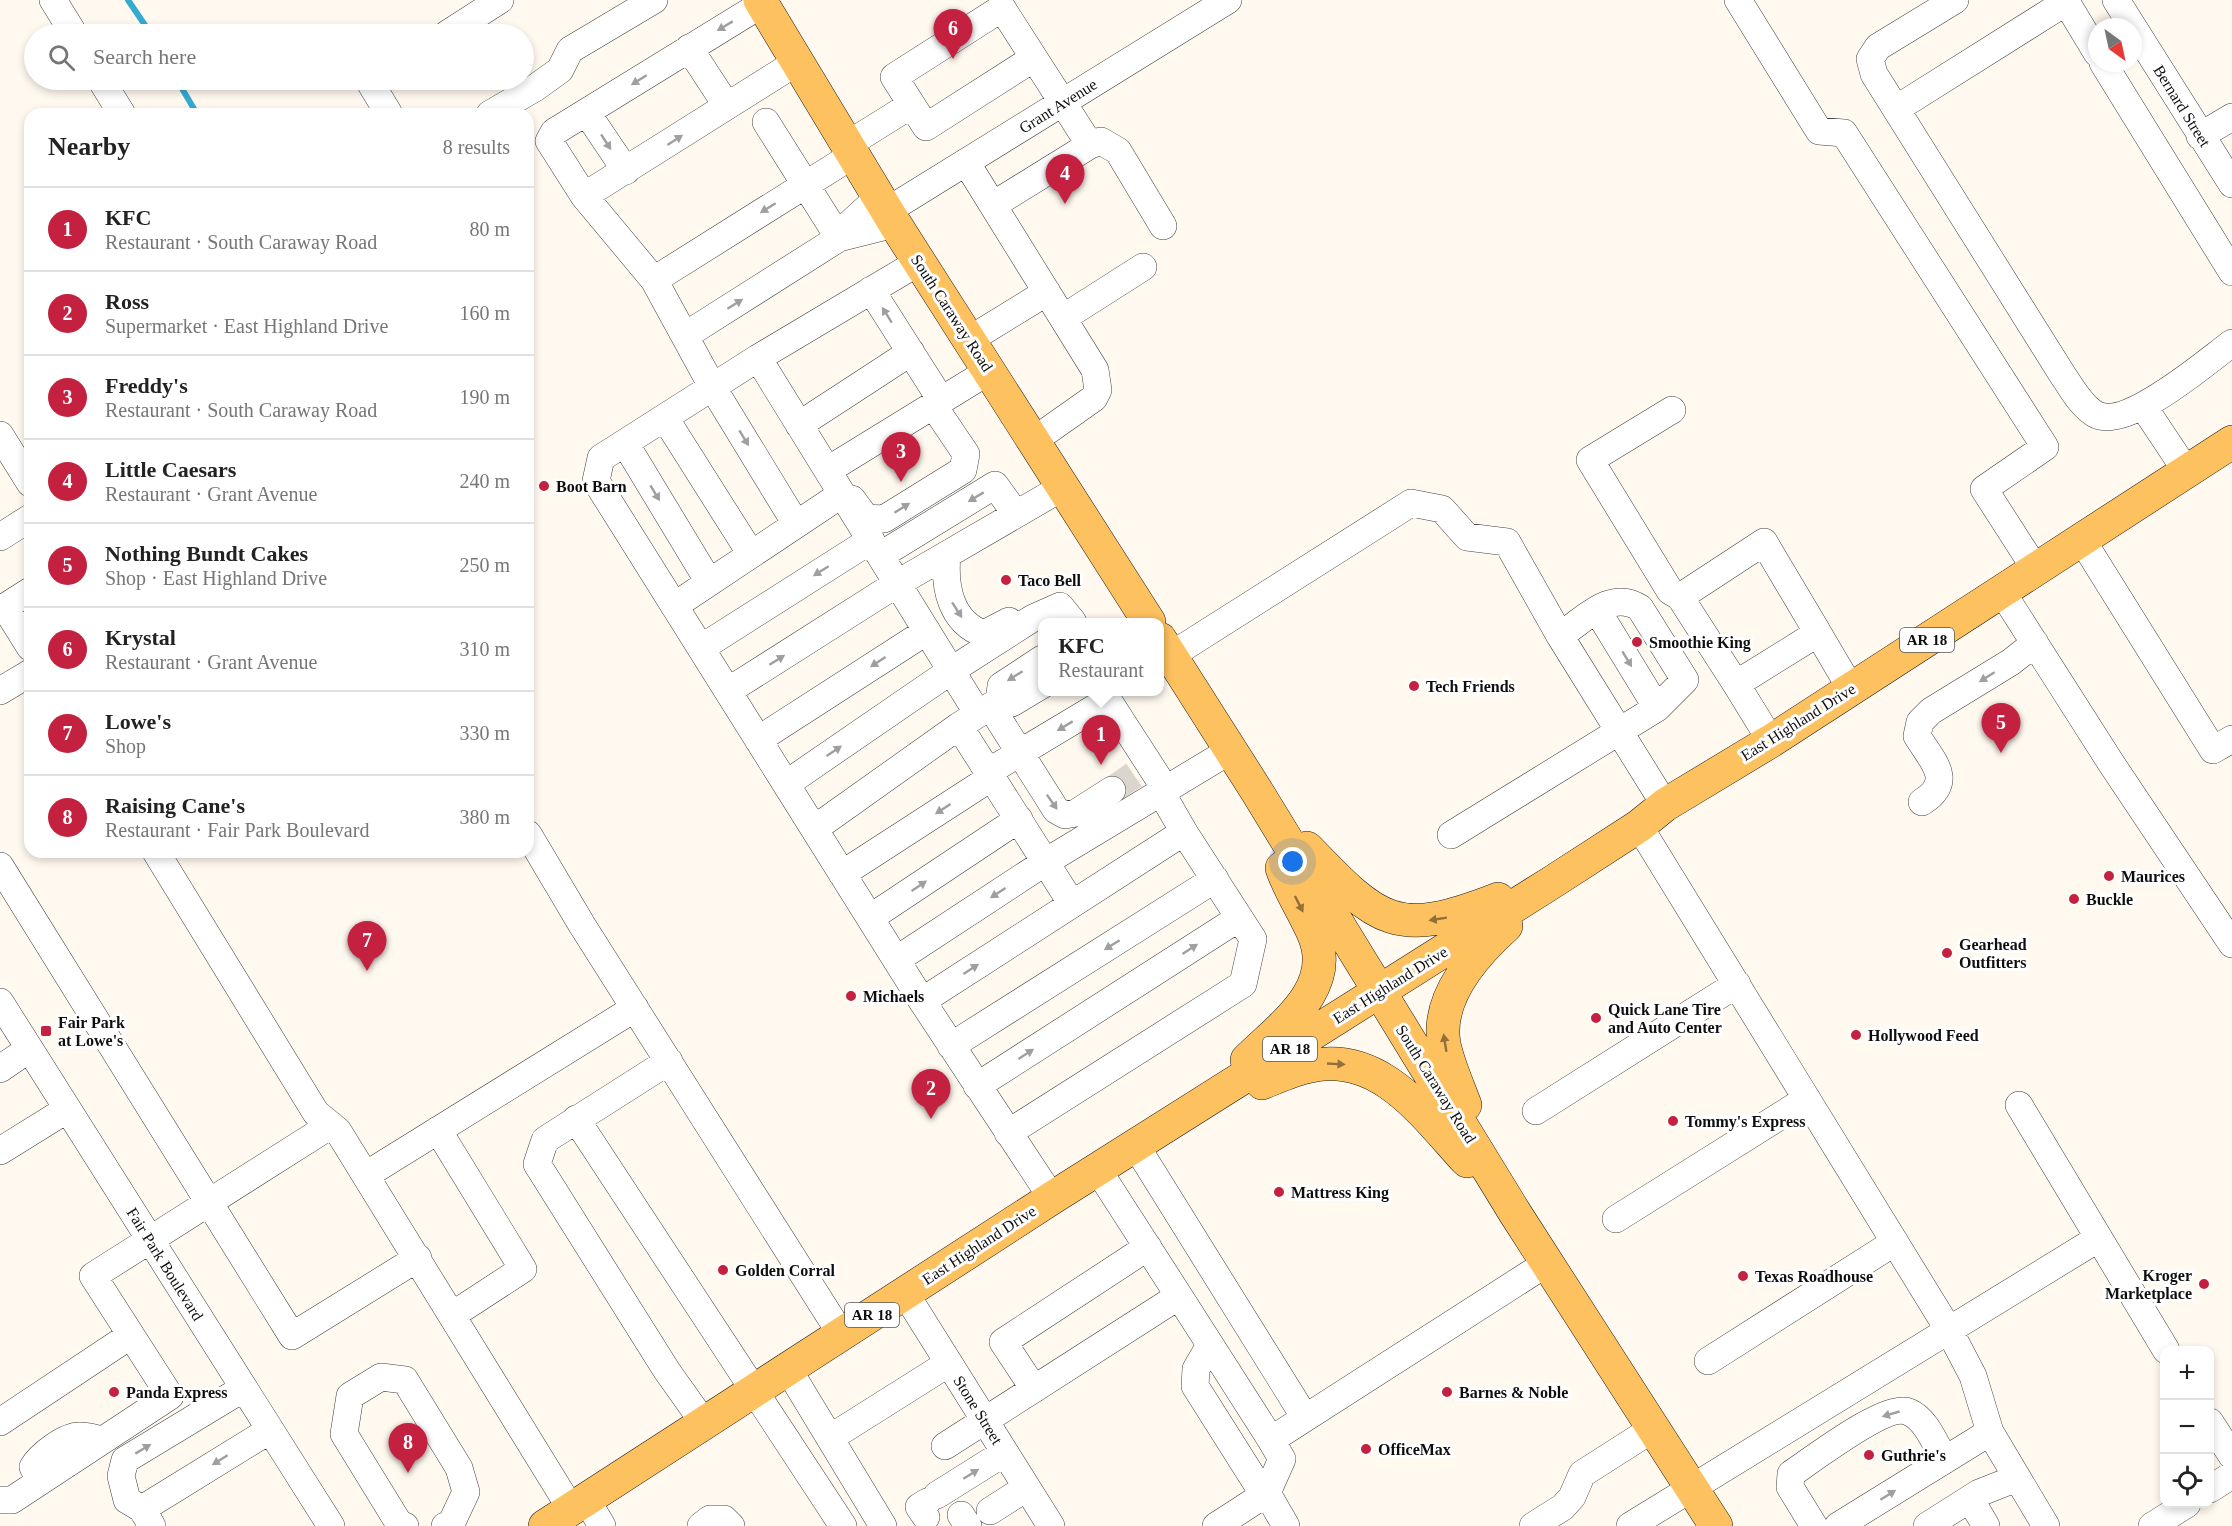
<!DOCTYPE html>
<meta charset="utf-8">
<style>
:root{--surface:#fff;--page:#f2f2f2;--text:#222;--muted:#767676;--line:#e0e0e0;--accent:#c4203f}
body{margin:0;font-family:"Times New Roman",serif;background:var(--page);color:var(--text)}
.controls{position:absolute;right:18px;bottom:18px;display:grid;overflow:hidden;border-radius:12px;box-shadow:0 3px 9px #0003}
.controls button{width:54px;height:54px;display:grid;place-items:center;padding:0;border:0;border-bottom:2px solid var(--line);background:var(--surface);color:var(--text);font:30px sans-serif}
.compass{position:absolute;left:2088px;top:18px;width:54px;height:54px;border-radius:50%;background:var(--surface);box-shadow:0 3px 9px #0003;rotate:147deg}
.you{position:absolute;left:1293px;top:862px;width:21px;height:21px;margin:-15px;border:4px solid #fff;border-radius:50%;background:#1a73e8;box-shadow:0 0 0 9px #1a73e833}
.badge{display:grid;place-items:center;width:39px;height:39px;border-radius:50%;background:var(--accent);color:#fff;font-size:20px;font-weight:700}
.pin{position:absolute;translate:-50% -50px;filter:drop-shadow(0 2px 3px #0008)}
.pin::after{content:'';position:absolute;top:32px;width:21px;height:18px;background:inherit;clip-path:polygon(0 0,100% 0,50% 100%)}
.popup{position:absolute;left:1038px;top:618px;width:126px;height:78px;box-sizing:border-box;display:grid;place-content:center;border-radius:12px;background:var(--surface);filter:drop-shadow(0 2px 4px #0005);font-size:20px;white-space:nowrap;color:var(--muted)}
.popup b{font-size:22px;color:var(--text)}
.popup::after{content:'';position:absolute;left:50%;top:100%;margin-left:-12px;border:12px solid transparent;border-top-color:var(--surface)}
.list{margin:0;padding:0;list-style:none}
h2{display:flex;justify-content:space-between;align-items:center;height:78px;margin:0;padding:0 24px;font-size:26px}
h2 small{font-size:20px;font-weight:400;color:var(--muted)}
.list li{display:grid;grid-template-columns:39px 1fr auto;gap:18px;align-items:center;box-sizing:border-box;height:84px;padding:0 24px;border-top:2px solid var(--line)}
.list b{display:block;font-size:22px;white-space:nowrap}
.list p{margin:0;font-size:20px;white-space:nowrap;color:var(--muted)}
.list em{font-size:20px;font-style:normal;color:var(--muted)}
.icon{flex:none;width:33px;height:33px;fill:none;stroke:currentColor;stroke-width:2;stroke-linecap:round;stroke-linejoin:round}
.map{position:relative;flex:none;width:2232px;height:1526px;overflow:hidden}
.search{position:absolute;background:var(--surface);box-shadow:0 3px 9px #0003;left:24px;top:24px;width:510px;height:66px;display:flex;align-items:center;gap:15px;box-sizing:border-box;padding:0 21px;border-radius:33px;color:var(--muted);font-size:22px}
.panel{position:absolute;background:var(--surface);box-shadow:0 3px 9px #0003;left:24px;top:108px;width:510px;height:750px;border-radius:18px}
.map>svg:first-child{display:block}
</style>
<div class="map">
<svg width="2232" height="1526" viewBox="0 0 2232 1526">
<rect width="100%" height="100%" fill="#fff9ef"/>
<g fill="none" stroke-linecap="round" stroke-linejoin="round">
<!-- stream -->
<path stroke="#35aad3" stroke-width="6" d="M128,0l23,34
M177,80l20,34"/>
<!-- minor-tunnel -->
<path stroke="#dbd6cd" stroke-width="27" stroke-dasharray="27 14" stroke-linecap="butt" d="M1112,790l22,-15"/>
<!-- minor casing -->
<g stroke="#414141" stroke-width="28">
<path id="minor" d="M53,0l21,34
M1738,0l81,131 25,2 201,314 -61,42 52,81
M1955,0l-77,47 -8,12 4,15 188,300c9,13 19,32 33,40 31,18 111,-52 137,-71
M2065,0l32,53
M2116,0l17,27
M1002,8l32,50 -108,69 -32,-50z
M2133,27l99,157
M447,34l53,-34
M689,48l38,58
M1034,58l56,87
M2103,63l129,209
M101,80l21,34
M378,80l-7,4 18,30
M1896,109l170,-107
M587,113l39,58
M490,114l45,-26 25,-18 10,-20 84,-50
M766,122l73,116
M2200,136l32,-19
M847,145l64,-40
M966,162l129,208 3,20 -4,8 -61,43
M584,196l-35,-55 5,-9 208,-128
M993,205l97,-60 11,-4 17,10 45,75
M887,211l341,-211
M839,238l4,-8 36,-33
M919,262l-161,96 -157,100 -5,23 326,520 130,197
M654,280l199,-125
M871,290l70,110
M1063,318l80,-51
M686,335l153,-97 56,-14
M969,340l78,-48
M758,358l220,356
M2143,406l44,66
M1672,410l-82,50 80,131 10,6
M665,418l86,136
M799,425l112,-73
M0,435l30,48
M625,443l84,139
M828,470l161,-99
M852,499l14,19 18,1 79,-49 3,-16 -33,-49
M796,524l-83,-136 -59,-108 -70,-84 213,-134
M0,537l30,-19
M2082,540l131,210 19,-11
M881,555l114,-70 21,29
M947,555c-3,31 3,67 37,79l25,-13
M2002,592l109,171 121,181
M674,606l168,-112
M5,607l25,-16
M0,610l5,-3 25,40
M1597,610l60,98
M701,648l170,-108
M1170,656l241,-153 31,6 25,28 40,5 53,94 105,169
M1736,684l-56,-87 84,-55 54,91
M0,691l30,-18
M728,691l170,-108 165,-96
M999,701l13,2 30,-18
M991,707l65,103 9,5 11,-2 36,-23
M959,726l113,178
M758,740l169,-109
M1771,741l-35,-57 82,-51 33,56
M988,772l120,-72 58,90
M786,784l166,-114 81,-52 27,-12 13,16
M1161,792l23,40
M1922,802c33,-21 11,-40 -5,-66l3,-14 11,-11 80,-49 24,-19
M1639,826l311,506 23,44 17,56 56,94
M814,829l145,-103 40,-25 2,-15 41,-27
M528,834l54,91 259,409
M1451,835l206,-127 28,-28 -45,-72c-29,-19 -55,11 -80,28
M156,852l160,261 22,18 233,378
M0,866l292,470 126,-78
M842,874l150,-97
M870,918l149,-99
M896,960l151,-99 184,-111
M922,1001l262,-169 69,107 -10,45 -235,149
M0,1002l331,524
M951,1046l264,-167
M669,1061l-124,79 -8,24 130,207 37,52
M0,1069l29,-20
M977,1086l262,-168
M2019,1105l147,245
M1536,1111l201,-127
M576,1119l267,407
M438,1130l85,139 -69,45
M1136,1146l168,270
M0,1151l66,-41
M366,1175l269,-167
M1616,1219l191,-120
M905,1293l146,233
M1179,1296l92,144
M1210,1345l-14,24 -1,17 69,109
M1708,1361l187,-119
M788,1369l95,157
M1034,1389l-31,-47 145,-95
M0,1422l131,-87
M2210,1422l22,34
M830,1438l119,-75
M945,1446l234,-150 -81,-126
M40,1481l-7,-14c7,-12 32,-31 46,-31 8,-1 17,3 24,4
M2210,1489l22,-14
M1267,1493l19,33
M937,1495l67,-42
M586,1499l16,27
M1970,1499l16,27
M0,1500h12l158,-104 -77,-120 238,-151
M142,1509l128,-79
M990,1511l36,-23
M961,1515l7,11
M926,1517l-7,-10 8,-5
M152,1526l-10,-17 -15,-9 -6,-24 4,-16 119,-72
M405,1526l-5,-1 -56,-91 6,-38 31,-19 24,3 54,88 7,24 -15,32 -6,2
M701,1526l9,-7h14l7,7
M1216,1526l51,-33 15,-34 -11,-19 276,-177
M1533,1526l30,-19 9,-10 10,-23 72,-46
M1630,1526l469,-288
M1814,1526l-24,-39 1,-13c21,-14 96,-72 118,-62 18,8 26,32 36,48
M1838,1526l152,-94
M1927,1526l52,-33 38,-15
M2152,1526l35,-22"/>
</g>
<!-- major casing -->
<g stroke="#1f1f1f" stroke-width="34">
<path id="major" d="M760,0l135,224 254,398
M1160,639l96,151 259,423 201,313
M1307,848c72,75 89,91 191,51
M1247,1060c33,-33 90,-71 67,-125 -9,-22 -24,-43 -32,-67
M1262,1083c15,-6 32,-14 48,-17 71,-15 114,49 157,95
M1465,1105c-7,-19 -17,-41 -21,-61 -8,-46 31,-90 62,-118
M545,1526l507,-328 502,-317 85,-55 26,-21 106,-64 461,-299"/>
</g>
<!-- minor -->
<use href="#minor" stroke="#fff" stroke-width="27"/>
<!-- major -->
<use href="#major" stroke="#fec160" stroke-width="33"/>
</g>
<!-- one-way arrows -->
<defs><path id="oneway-solid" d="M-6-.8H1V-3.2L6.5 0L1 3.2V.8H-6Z" transform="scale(1.5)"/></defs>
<g fill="#9f9f9f">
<use href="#oneway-solid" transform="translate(725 26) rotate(149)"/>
<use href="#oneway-solid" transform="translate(639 80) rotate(148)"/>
<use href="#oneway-solid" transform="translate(675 140) rotate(-33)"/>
<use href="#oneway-solid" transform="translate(606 142) rotate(57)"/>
<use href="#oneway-solid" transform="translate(768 208) rotate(148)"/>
<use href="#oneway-solid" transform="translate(735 304) rotate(-32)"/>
<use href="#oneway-solid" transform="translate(887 315) rotate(-122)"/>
<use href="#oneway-solid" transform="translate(744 438) rotate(59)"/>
<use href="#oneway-solid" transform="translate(655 493) rotate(59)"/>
<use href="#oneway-solid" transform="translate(976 497) rotate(149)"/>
<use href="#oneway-solid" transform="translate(902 508) rotate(-32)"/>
<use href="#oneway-solid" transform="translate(821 571) rotate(148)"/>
<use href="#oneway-solid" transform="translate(957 610) rotate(57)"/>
<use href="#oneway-solid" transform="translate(1627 659) rotate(59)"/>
<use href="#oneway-solid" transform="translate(777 660) rotate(-32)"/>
<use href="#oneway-solid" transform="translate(878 662) rotate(147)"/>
<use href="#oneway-solid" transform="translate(1015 676) rotate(148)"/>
<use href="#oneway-solid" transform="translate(1987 677) rotate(148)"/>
<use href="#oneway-solid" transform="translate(1065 726) rotate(149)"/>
<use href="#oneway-solid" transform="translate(834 751) rotate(-34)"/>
<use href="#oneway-solid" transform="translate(1052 802) rotate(55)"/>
<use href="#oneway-solid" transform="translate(943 809) rotate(147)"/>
<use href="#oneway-solid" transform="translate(919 886) rotate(-34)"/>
<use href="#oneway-solid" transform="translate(998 893) rotate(147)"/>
<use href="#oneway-solid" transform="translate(1112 945) rotate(148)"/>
<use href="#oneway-solid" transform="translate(1190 949) rotate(-33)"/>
<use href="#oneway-solid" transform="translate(971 969) rotate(-33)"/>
<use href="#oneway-solid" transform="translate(1026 1054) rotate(-33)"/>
<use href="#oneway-solid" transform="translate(1891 1414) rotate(164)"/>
<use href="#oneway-solid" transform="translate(143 1449) rotate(-31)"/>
<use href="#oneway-solid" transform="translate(220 1460) rotate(148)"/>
<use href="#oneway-solid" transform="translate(971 1474) rotate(-32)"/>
<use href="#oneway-solid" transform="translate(1888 1495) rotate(-32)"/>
</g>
<g fill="#92703b">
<use href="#oneway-solid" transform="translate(1299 904) rotate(63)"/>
<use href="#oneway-solid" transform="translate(1438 919) rotate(171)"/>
<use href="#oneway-solid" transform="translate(1445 1043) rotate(-99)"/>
<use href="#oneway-solid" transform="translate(1336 1064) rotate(3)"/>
</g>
<!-- markers -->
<g fill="#c4203f" stroke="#fff" stroke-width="2">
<circle cx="544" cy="486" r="6"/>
<circle cx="1006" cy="580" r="6"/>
<circle cx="1637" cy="642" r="6"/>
<circle cx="1414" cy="686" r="6"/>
<circle cx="2109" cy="876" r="6"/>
<circle cx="2074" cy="899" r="6"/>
<circle cx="1947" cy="953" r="6"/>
<circle cx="851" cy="996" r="6"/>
<circle cx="1596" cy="1018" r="6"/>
<rect x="40" y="1025" width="12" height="12" rx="3"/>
<circle cx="1856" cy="1035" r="6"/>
<circle cx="1673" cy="1121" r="6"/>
<circle cx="1279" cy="1192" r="6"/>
<circle cx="723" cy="1270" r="6"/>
<circle cx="1743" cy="1276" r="6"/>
<circle cx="2204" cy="1284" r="6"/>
<circle cx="114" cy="1392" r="6"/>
<circle cx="1447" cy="1392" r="6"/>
<circle cx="1366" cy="1449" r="6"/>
<circle cx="1869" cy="1455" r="6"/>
</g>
<g text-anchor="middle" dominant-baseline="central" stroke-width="6" stroke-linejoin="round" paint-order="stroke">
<!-- shield labels -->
<g fill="#fff" stroke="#565656" stroke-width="1.5">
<rect x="1900" y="628" width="54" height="24" rx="4.5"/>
<rect x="1263" y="1037" width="54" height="24" rx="4.5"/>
<rect x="845" y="1303" width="54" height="24" rx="4.5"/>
</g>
<g font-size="15" font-weight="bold" fill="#0e0e0e">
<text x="1927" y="640">AR 18</text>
<text x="1290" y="1049">AR 18</text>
<text x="872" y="1315">AR 18</text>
</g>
<!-- street labels -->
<g font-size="16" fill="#0e0e0e" stroke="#fff">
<text transform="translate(1058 106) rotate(-32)">Grant Avenue</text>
<text transform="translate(2182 106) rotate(58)">Bernard Street</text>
<text transform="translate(952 313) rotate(57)">South Caraway Road</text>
<text transform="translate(1798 722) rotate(-32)">East Highland Drive</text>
<text transform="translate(1390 985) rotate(-32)">East Highland Drive</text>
<text transform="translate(1436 1084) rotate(58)">South Caraway Road</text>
<text transform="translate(979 1245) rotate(-33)">East Highland Drive</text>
<text transform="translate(165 1264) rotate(58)">Fair Park Boulevard</text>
<text transform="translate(978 1410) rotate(58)">Stone Street</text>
</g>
<!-- poi labels -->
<g font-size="16" font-weight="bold" fill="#0e0e0e" stroke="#fff" text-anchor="start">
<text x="556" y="486">Boot Barn</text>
<text x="1018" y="580">Taco Bell</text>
<text x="1649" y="642">Smoothie King</text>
<text x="1426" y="686">Tech Friends</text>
<text x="2121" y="876">Maurices</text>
<text x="2086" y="899">Buckle</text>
<text x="1959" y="944">Gearhead<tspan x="1959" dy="18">Outfitters</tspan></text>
<text x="863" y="996">Michaels</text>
<text x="1608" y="1009">Quick Lane Tire<tspan x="1608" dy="18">and Auto Center</tspan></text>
<text x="58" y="1022">Fair Park<tspan x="58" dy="18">at Lowe's</tspan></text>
<text x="1868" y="1035">Hollywood Feed</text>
<text x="1685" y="1121">Tommy's Express</text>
<text x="1291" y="1192">Mattress King</text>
<text x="735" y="1270">Golden Corral</text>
<text x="2192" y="1275" text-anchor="end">Kroger<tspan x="2192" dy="18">Marketplace</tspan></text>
<text x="1755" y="1276">Texas Roadhouse</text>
<text x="126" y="1392">Panda Express</text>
<text x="1459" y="1392">Barnes &amp; Noble</text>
<text x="1378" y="1449">OfficeMax</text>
<text x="1881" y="1455">Guthrie's</text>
</g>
</g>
</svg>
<div class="controls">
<button>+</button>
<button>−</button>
<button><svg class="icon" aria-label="locate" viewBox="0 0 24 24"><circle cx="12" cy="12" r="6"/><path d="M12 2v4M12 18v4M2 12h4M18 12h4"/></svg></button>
</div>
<svg class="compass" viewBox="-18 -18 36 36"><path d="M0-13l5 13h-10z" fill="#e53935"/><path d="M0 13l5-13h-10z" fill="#767676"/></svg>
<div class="you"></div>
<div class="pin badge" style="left:1101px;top:765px">1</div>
<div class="popup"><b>KFC</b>Restaurant</div>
<div class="pin badge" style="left:931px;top:1119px">2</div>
<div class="pin badge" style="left:901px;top:482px">3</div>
<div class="pin badge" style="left:1065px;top:204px">4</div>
<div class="pin badge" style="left:2001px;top:753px">5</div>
<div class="pin badge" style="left:953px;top:59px">6</div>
<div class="pin badge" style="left:367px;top:971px">7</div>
<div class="pin badge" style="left:408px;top:1473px">8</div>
<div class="search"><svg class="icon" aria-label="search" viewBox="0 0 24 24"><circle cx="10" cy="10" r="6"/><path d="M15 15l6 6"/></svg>Search here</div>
<section class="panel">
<h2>Nearby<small>8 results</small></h2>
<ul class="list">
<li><span class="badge">1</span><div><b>KFC</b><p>Restaurant · South Caraway Road</p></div><em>80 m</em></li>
<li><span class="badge">2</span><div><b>Ross</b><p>Supermarket · East Highland Drive</p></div><em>160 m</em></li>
<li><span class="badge">3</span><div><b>Freddy's</b><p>Restaurant · South Caraway Road</p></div><em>190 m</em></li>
<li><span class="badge">4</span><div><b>Little Caesars</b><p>Restaurant · Grant Avenue</p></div><em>240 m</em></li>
<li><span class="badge">5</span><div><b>Nothing Bundt Cakes</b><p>Shop · East Highland Drive</p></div><em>250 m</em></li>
<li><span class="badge">6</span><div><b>Krystal</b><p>Restaurant · Grant Avenue</p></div><em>310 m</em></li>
<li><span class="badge">7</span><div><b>Lowe's</b><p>Shop</p></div><em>330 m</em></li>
<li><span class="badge">8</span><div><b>Raising Cane's</b><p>Restaurant · Fair Park Boulevard</p></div><em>380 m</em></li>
</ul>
</section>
</div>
